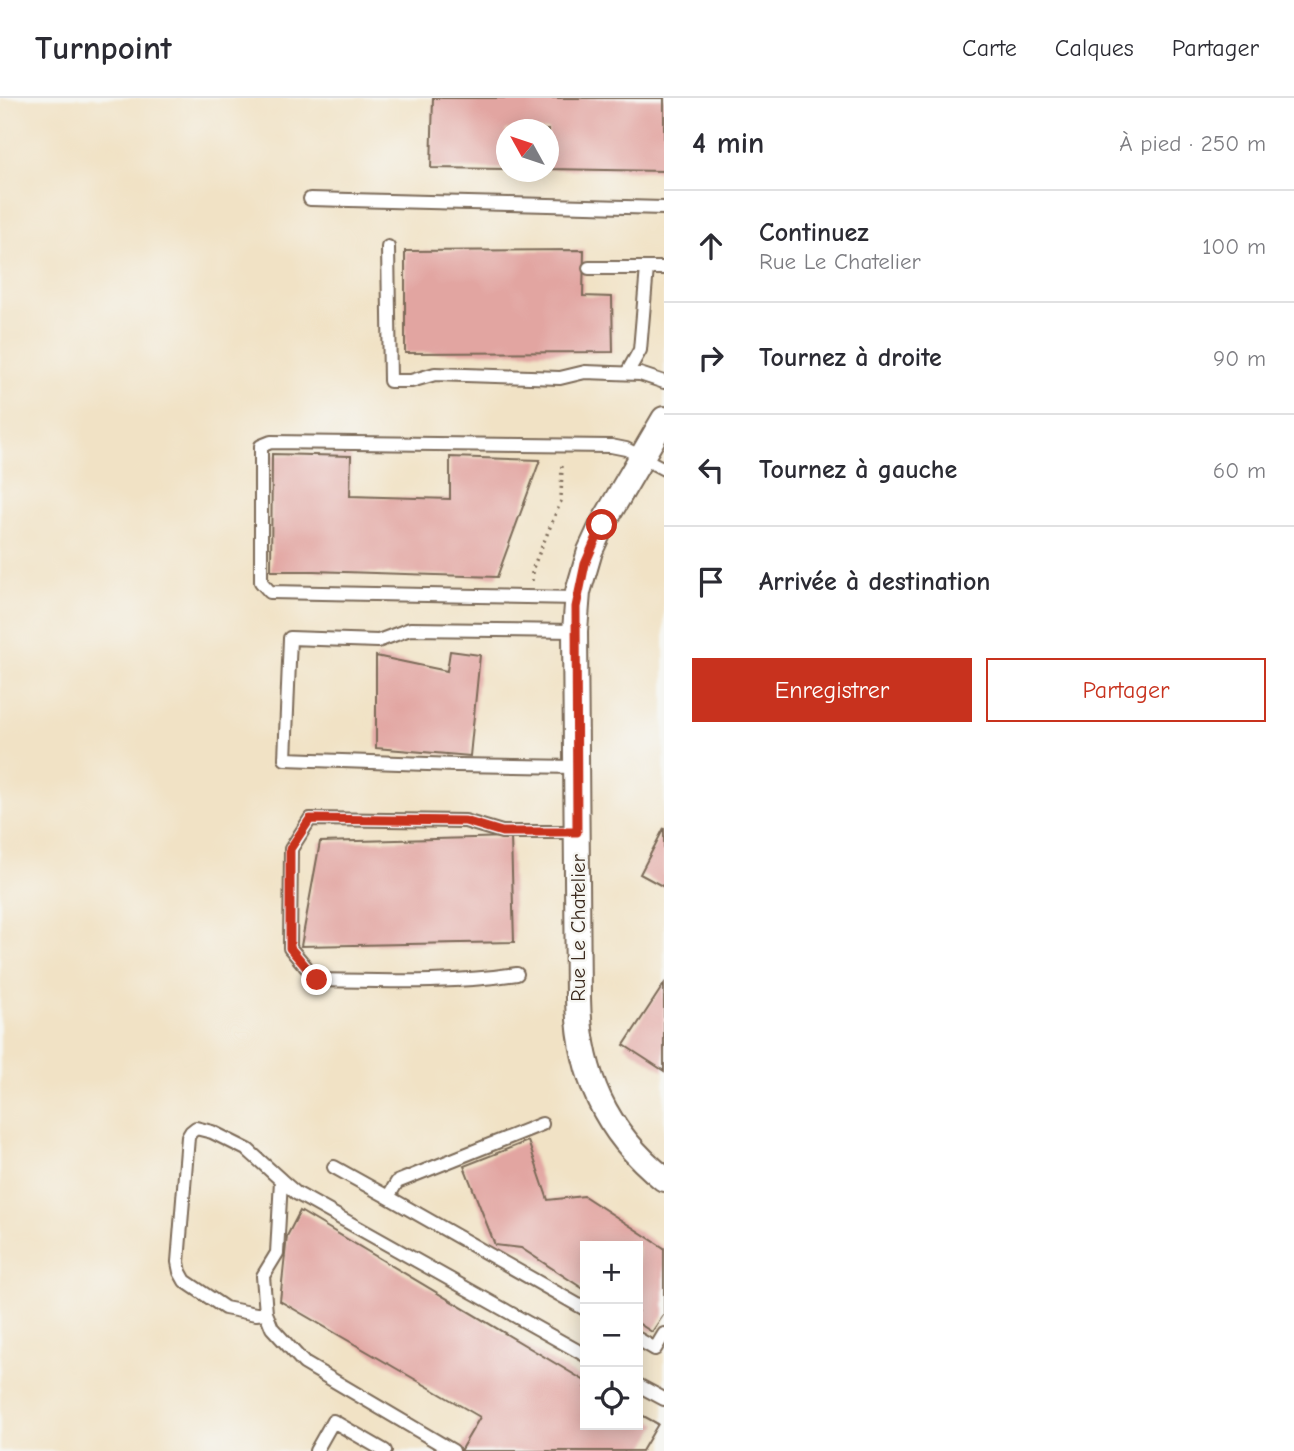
<!DOCTYPE html>
<html lang="fr">
<meta charset="utf-8">
<style>
:root{--surface:#fff;--page:#f2f2f3;--text:#2b2b33;--muted:#7c7c81;--line:#e1e1e2;--accent:#c8321e}
body{margin:0;font-family:"Comic Neue",sans-serif;background:var(--page);color:var(--text)}
.controls{position:absolute;right:21px;bottom:21px;display:grid;overflow:hidden;border-radius:0px;box-shadow:0 4px 18px #0003}
.controls button{width:63px;height:63px;display:grid;place-items:center;padding:0;border:0;border-bottom:2px solid var(--line);background:var(--surface);color:var(--text);font:35px sans-serif}
.compass{position:absolute;left:496px;top:21px;width:63px;height:63px;border-radius:50%;background:var(--surface);box-shadow:0 4px 18px #0003;rotate:310deg}
.stop{position:absolute;width:21px;height:21px;margin:-16px;border:5px solid #c8321e;border-radius:50%;background:#fff}
.stop.end{background:#c8321e;border-color:#fff;box-shadow:0 2px 7px #0008}
.list{margin:0;padding:0;list-style:none}
h2{display:flex;justify-content:space-between;align-items:center;height:91px;margin:0;padding:0 28px;font-size:30px}
h2 small{font-size:23px;font-weight:400;color:var(--muted)}
.list li{display:grid;grid-template-columns:46px 1fr auto;gap:21px;align-items:center;box-sizing:border-box;height:112px;padding:0 28px;border-top:2px solid var(--line)}
.list b{display:block;font-size:26px;white-space:nowrap}
.list p{margin:0;font-size:23px;white-space:nowrap;color:var(--muted)}
.list em{font-size:23px;font-style:normal;color:var(--muted)}
.actions{display:flex;gap:14px;padding:21px 28px}
.actions a{flex:1;padding:16px 0;border:2px solid var(--accent);border-radius:0px;text-align:center;font-size:24px;color:var(--accent)}
.actions .main{background:var(--accent);color:#fff}
.icon{flex:none;width:38px;height:38px;fill:none;stroke:currentColor;stroke-width:2;stroke-linecap:round;stroke-linejoin:round}
.map{position:relative;flex:none;width:664px;height:1353px;overflow:hidden}
header{display:flex;align-items:center;gap:42px;box-sizing:border-box;height:98px;padding:0 35px;background:var(--surface);border-bottom:2px solid var(--line)}
header strong{font-size:33px}
nav{display:flex;gap:38px;margin-inline-start:auto;font-size:24px}
main{display:flex}
aside{flex:1;background:var(--surface)}
.map>svg:first-child{display:block}
</style>
<header>
<strong>Turnpoint</strong>
<nav><a>Carte</a><a>Calques</a><a>Partager</a></nav>
</header>
<main>
<div class="map">
<svg width="664" height="1353" viewBox="0 0 664 1353">
<rect width="100%" height="100%" fill="#f6f6f2"/>
<filter id="ink" filterUnits="userSpaceOnUse"><feTurbulence type="fractalNoise" baseFrequency=".0143" numOctaves="2"/><feDisplacementMap in="SourceGraphic" scale="14" xChannelSelector="R" yChannelSelector="G"/><feConvolveMatrix kernelMatrix="1 2 1 2 8 2 1 2 1" color-interpolation-filters="sRGB"/></filter>
<filter id="wash" filterUnits="userSpaceOnUse"><feTurbulence type="fractalNoise" baseFrequency=".00686" numOctaves="4" result="noise"/><feDisplacementMap in="SourceGraphic" scale="28" xChannelSelector="R" yChannelSelector="G"/><feGaussianBlur stdDeviation="1.57" result="paint"/><feColorMatrix in="noise" values="0 0 0 0 0 0 0 0 0 0 0 0 0 0 0 0 0 1.4 0 .05"/><feComposite in="paint" operator="in"/></filter>
<g filter="url(#wash)">
<rect width="100%" height="100%" fill="#f1e2c5"/>
<g id="blocks">
<!-- building -->
<path fill="#e2a5a1" d="M433,0h231v73l-116,-2v-39h-42v39l-75,-1z
M584,152l-1,46 29,1 1,55 -208,1v-102z
M272,356l79,2 -1,40 100,3v-42l90,3 -43,117 -184,-6h-42z
M450,553l30,4 -10,101 -94,-8v-92l71,15z
M664,730v59l-24,-13z
M511,739l3,105 -213,4 19,-104z
M664,886v87l-40,-26z
M528,1043l20,59 36,-4 80,52v66l-12,18 -14,-9v-77h-53v44l-64,-42 -26,-3 -31,-79z
M300,1113l285,170v44h53v-12l20,11 -16,27h-182l20,-34 -200,-116 7,-65z"/>
</g>
</g>
<g filter="url(#ink)">
<use href="#blocks" fill-opacity="0" stroke="#7b6a58" stroke-width="2"/>
<g fill="none" stroke-linecap="round" stroke-linejoin="round">
<!-- service casing -->
<g stroke="#7b6a58" stroke-width="16">
<path id="service" d="M310,101l354,9
M388,149l2,134h21l24,-7 125,4 25,-6 55,2 24,8
M589,170h58
M627,275l13,-23 7,-82h17
M577,500l-307,-6 -9,-10v-136l10,-4 340,4 15,3 38,20
M575,533l-165,-2 -32,12 -88,-3 -5,121 171,6 120,2
M517,876c-66,10 -133,7 -200,6l-27,-32 1,-99 19,-30 155,2 37,11h75
M542,1026l-145,58 -9,15 197,112
M334,1069l54,30
M281,1082l15,13 289,162
M266,1215l-10,1 -31,-6 -40,-27 -5,-9 -2,-10 10,-125 3,-5 5,-4 16,4 36,18 33,30 -4,73 -14,23 3,37 6,15 32,35 149,88
M638,1241l17,10 9,-15
M638,1287l26,14
M316,1353l17,-30 52,30"/>
</g>
<!-- minor casing -->
<g stroke="#7b6a58" stroke-width="28">
<path id="minor" d="M664,321l-62,106 -12,26 -12,41 -3,39 3,367c1,75 27,134 86,181"/>
</g>
<!-- path -->
<path stroke="#7b6a58" stroke-width="3.5" stroke-dasharray="2 5" stroke-linecap="butt" d="M532,483v-11l29,-69 1,-39"/>
<!-- service -->
<use href="#service" stroke="#fff" stroke-width="12"/>
<!-- minor -->
<use href="#minor" stroke="#fff" stroke-width="24"/>
</g>
</g>
<g fill="none" stroke-linecap="round" stroke-linejoin="round" filter="url(#ink)">
<!-- route -->
<path stroke="#c8321e" stroke-width="9" d="M317,882l-27,-32v-99l20,-30 155,2 37,11h75l-1,-225 9,-43 17,-39"/>
</g>
<g text-anchor="middle" dominant-baseline="central" stroke-width="5" stroke-linejoin="round" paint-order="stroke">
<!-- street labels -->
<g font-size="21" fill="#3b2a1e" stroke="#f6f6f2">
<text transform="translate(578 830) rotate(-90)">Rue Le Chatelier</text>
</g>
</g>
</svg>
<div class="controls">
<button>+</button>
<button>−</button>
<button><svg class="icon" aria-label="locate" viewBox="0 0 24 24"><circle cx="12" cy="12" r="6"/><path d="M12 2v4M12 18v4M2 12h4M18 12h4"/></svg></button>
</div>
<svg class="compass" viewBox="-18 -18 36 36"><path d="M0-13l5 13h-10z" fill="#e53935"/><path d="M0 13l5-13h-10z" fill="#7c7c81"/></svg>
<div class="stop" style="left:602px;top:427px"></div>
<div class="stop end" style="left:317px;top:882px"></div>
</div>
<aside>
<h2>4 min<small>À pied · 250 m</small></h2>
<ul class="list">
<li><svg class="icon" aria-label="ahead" viewBox="0 0 24 24"><path d="M12 20V5M6 11l6-6 6 6"/></svg><div><b>Continuez</b><p>Rue Le Chatelier</p></div><em>100 m</em></li>
<li><svg class="icon" aria-label="right" viewBox="0 0 24 24"><path d="M7 20v-9h11M14 6l5 5-5 5"/></svg><div><b>Tournez à droite</b></div><em>90 m</em></li>
<li><svg class="icon" aria-label="left" viewBox="0 0 24 24"><path d="M17 20v-9H6M10 6l-5 5 5 5"/></svg><div><b>Tournez à gauche</b></div><em>60 m</em></li>
<li><svg class="icon" aria-label="arrive" viewBox="0 0 24 24"><path d="M6 21V4h12l-3 4 3 4H6"/></svg><div><b>Arrivée à destination</b></div></li>
</ul>
<div class="actions"><a class="main">Enregistrer</a><a>Partager</a></div>
</aside>
</main>
